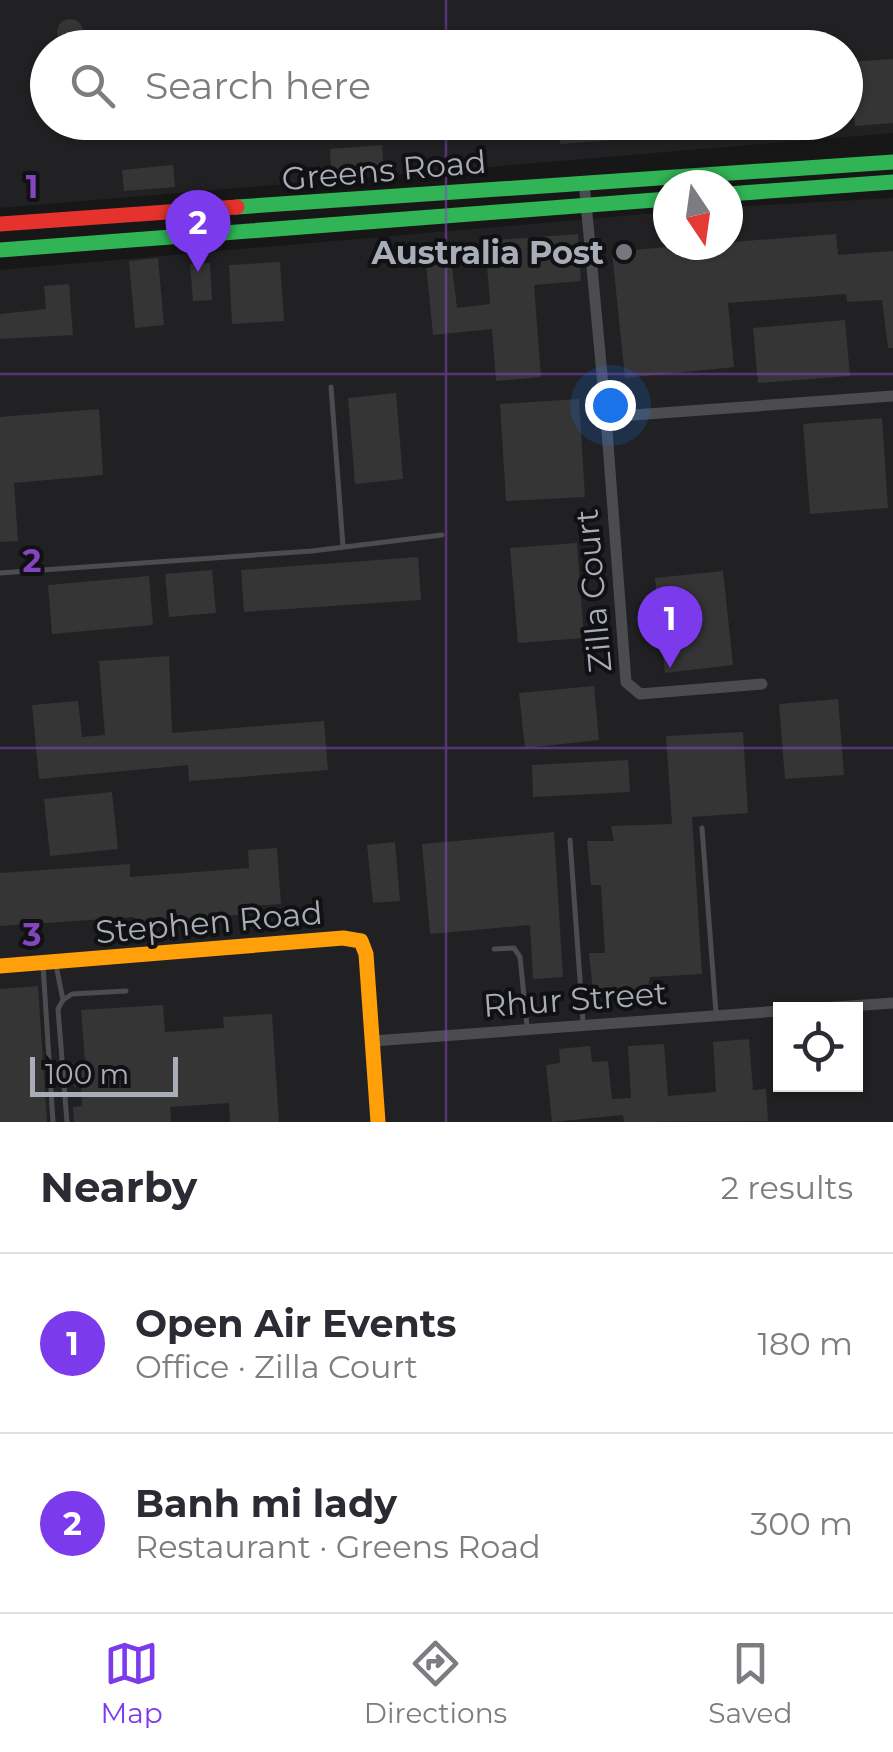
<!DOCTYPE html>
<meta charset="utf-8">
<style>
:root{--surface:#fff;--page:#f2f2f3;--text:#2b2b33;--muted:#7c7c81;--line:#e1e1e2;--accent:#7c3aed}
body{margin:0;font-family:Montserrat,sans-serif;background:var(--page);color:var(--text)}
.controls{position:absolute;right:30px;bottom:30px;display:grid;overflow:hidden;border-radius:0px;box-shadow:0 2px 8px #0004}
.controls button{width:90px;height:90px;display:grid;place-items:center;padding:0;border:0;border-bottom:2px solid var(--line);background:var(--surface);color:var(--text);font:50px sans-serif}
.compass{position:absolute;left:653px;top:170px;width:90px;height:90px;border-radius:50%;background:var(--surface);box-shadow:0 2px 8px #0004;rotate:167deg}
.scale{position:absolute;left:30px;bottom:25px;width:148px;box-sizing:border-box;padding-left:10px;border:5px solid #a8adb8;border-top:0;font-size:28px;line-height:35px;white-space:nowrap;color:#a8adb8;-webkit-text-stroke:8px #111113;paint-order:stroke}
.you{position:absolute;left:610px;top:405px;width:35px;height:35px;margin:-25px;border:8px solid #fff;border-radius:50%;background:#1a73e8;box-shadow:0 0 0 15px #1a73e833}
.badge{display:grid;place-items:center;width:65px;height:65px;border-radius:50%;background:var(--accent);color:#fff;font-size:32px;font-weight:700}
.pin{position:absolute;translate:-50% -82px;filter:drop-shadow(0 2px 5px #0008)}
.pin::after{content:'';position:absolute;top:52px;width:35px;height:30px;background:inherit;clip-path:polygon(0 0,100% 0,50% 100%)}
.list{margin:0;padding:0;list-style:none}
h2{display:flex;justify-content:space-between;align-items:center;height:130px;margin:0;padding:0 40px;font-size:42px}
h2 small{font-size:32px;font-weight:400;color:var(--muted)}
.list li{display:grid;grid-template-columns:65px 1fr auto;gap:30px;align-items:center;box-sizing:border-box;height:180px;padding:0 40px;border-top:2px solid var(--line)}
.list b{display:block;font-size:38px;white-space:nowrap}
.list p{margin:0;font-size:32px;white-space:nowrap;color:var(--muted)}
.list em{font-size:32px;font-style:normal;color:var(--muted)}
.icon{flex:none;width:55px;height:55px;fill:none;stroke:currentColor;stroke-width:2;stroke-linecap:round;stroke-linejoin:round}
.map{position:relative;flex:none;width:893px;height:1122px;overflow:hidden}
.search{position:absolute;background:var(--surface);box-shadow:0 2px 8px #0004;left:30px;right:30px;top:30px;height:110px;display:flex;align-items:center;gap:25px;box-sizing:border-box;padding:0 35px;border-radius:55px;color:var(--muted);font-size:38px}
.sheet{height:490px;background:var(--surface)}
nav{display:flex;justify-content:space-around;align-items:center;box-sizing:border-box;height:140px;border-top:2px solid var(--line);background:var(--surface);font-size:28px;color:var(--muted)}
nav a{display:grid;justify-items:center;gap:5px}
nav .on{color:var(--accent)}
.map>svg:first-child{display:block}
</style>
<div class="map">
<svg width="893" height="1122" viewBox="0 0 893 1122">
<rect width="100%" height="100%" fill="#171717"/>
<!-- built -->
<path fill="#212123" fill-rule="evenodd" d="M0,0h893v133l-893,75zM48,48h798v74h-798z
M893,198v924h-893v-852l668,-58v33h60v-38zM780,1009h76v75h-76z"/>
<!-- building -->
<path fill="#353536" d="M57 32a13 13 0 1 1 26 0a13 13 0 1 1-26 0Z
M351,30l1,18h-25l-1,-16z
M309,34l1,14h-45l-1,-10z
M893,59v64l-38,3 -6,-64z
M558,122h64l1,17 -63,5z
M382,145l2,26 -53,4 -1,-26z
M173,165l2,22 -51,4 -2,-21z
M578,234l3,47 -47,4 7,92 -45,4 -4,-52 -59,6 -8,-82 25,-3 7,58 33,-4 -5,-63z
M836,234l2,21 55,-4v97h-5l-6,-48 -35,2 -1,-8 -118,9 6,64 -109,11 -13,-126 4,-1 -1,-6 15,-2 1,7z
M158,258l6,67 -29,3 -6,-67z
M280,262l4,59 -52,3 -3,-59z
M210,263l2,37 -19,1 -3,-37z
M69,284l4,51 -73,4v-25l46,-5 -2,-23z
M845,320l5,56 -92,7 -5,-55z
M396,393l7,86 -48,5 -7,-86z
M579,399l6,98 -79,4 -6,-97z
M99,409l4,66 -89,8 4,58 -18,1v-125z
M882,418l6,90 -78,6 -7,-90z
M577,543l7,95 -66,5 -8,-95z
M418,557l3,43 -177,12 -3,-42z
M212,570l4,43 -47,4 -4,-43z
M723,571l10,94 -68,8 -10,-95z
M149,576l4,49 -101,9 -4,-49z
M169,656l3,77 152,-12 4,49 -139,11 -1,-16 -149,14 -7,-74 46,-4 4,36 23,-2 -6,-74z
M594,686l5,54 -74,8 -6,-55z
M838,699l6,76 -59,4 -6,-75z
M743,732l5,81 -56,4 10,157 -52,3 -3,14h-54l-4,-38h16l-4,-68h-10l-4,-44h27l-3,-15 61,-2 -6,-88z
M628,760l2,32 -97,5 -1,-32z
M112,792l6,57 -68,7 -6,-57z
M554,832l9,145 -30,2 -3,-54 -100,9 -8,-90z
M395,842l5,59 -27,2 -6,-58z
M277,848l4,56 -29,2 1,8 -118,8v-5l-135,9v-53l130,-9v13l119,-9 -1,-18z
M38,986l9,136h-47v-133z
M163,1005l2,27 59,-4 -1,-11 49,-3 7,108h-49l-1,-19 -59,4 1,15h-97l-1,-15 9,-1 -1,-20 -7,1 -2,-24 13,-1 -4,-52z
M749,1039l4,51 13,-1 2,32 -144,1 -1,-7 -71,7 -6,-57 14,-2 -1,-14 31,-3 2,16 16,-1 4,38 19,-1 -3,-52 36,-2 4,52 48,-4 -3,-50z"/>
<g fill="none" stroke-linecap="round" stroke-linejoin="round">
<!-- lane -->
<path stroke="#4b4c50" stroke-width="5" d="M331,387l12,159
M0,573l312,-22 130,-16
M702,828l14,185
M570,840l13,182
M494,949l20,-1 6,9 7,69
M43,965l10,157
M56,965l7,35 -5,9 9,113
M63,1000l9,-6 54,-3"/>
<!-- street -->
<path stroke="#4b4c50" stroke-width="11" d="M584,182l22,235 287,-21
M606,417l20,265 14,12 122,-10
M808,1009l85,-6
M373,1041l407,-30"/>
<!-- fast -->
<path stroke="#30b455" stroke-width="15" d="M728,194l165,-12
M237,207l656,-45
M0,250l668,-51"/>
<!-- slow -->
<path stroke="#ff9f0a" stroke-width="15" d="M0,966l343,-28 18,3 5,13 12,168"/>
<!-- jam -->
<path stroke="#e5322d" stroke-width="15" d="M0,224l237,-17"/>
</g>
<!-- grid -->
<path fill="none" stroke="#8446be" stroke-width="2.5" stroke-opacity="0.55" d="M446,0v48M446,122v1000M0,374h893M0,748h893"/>
<!-- markers -->
<circle fill="#757880" stroke="#111113" stroke-width="4" cx="624" cy="252" r="10"/>
<g text-anchor="middle" dominant-baseline="central" stroke-width="8" stroke-linejoin="round" paint-order="stroke">
<!-- street labels -->
<g font-size="32" fill="#a8adb8" stroke="#111113">
<text transform="translate(384 170) rotate(-5)">Greens Road</text>
<text transform="translate(593 591) rotate(-95)">Zilla Court</text>
<text transform="translate(209 922) rotate(-5)">Stephen Road</text>
<text transform="translate(575 999) rotate(-4)">Rhur Street</text>
</g>
<!-- poi labels -->
<g font-size="32" font-weight="bold" fill="#a8adb8" stroke="#111113" text-anchor="end">
<text x="604" y="252">Australia Post</text>
</g>
</g>
<g font-size="32" text-anchor="middle" font-weight="bold" fill="#8446be" stroke="#111113" stroke-width="8" stroke-linejoin="round" paint-order="stroke">
<text x="32" y="198">1</text>
<text x="32" y="572">2</text>
<text x="32" y="946">3</text>
</g>
</svg>
<div class="controls">
<button><svg class="icon" aria-label="locate" viewBox="0 0 24 24"><circle cx="12" cy="12" r="6"/><path d="M12 2v4M12 18v4M2 12h4M18 12h4"/></svg></button>
</div>
<svg class="compass" viewBox="-18 -18 36 36"><path d="M0-13l5 13h-10z" fill="#e53935"/><path d="M0 13l5-13h-10z" fill="#7c7c81"/></svg>
<div class="scale">100 m</div>
<div class="you"></div>
<div class="pin badge" style="left:670px;top:668px">1</div>
<div class="pin badge" style="left:198px;top:272px">2</div>
<div class="search"><svg class="icon" aria-label="search" viewBox="0 0 24 24"><circle cx="10" cy="10" r="6"/><path d="M15 15l6 6"/></svg>Search here</div>
</div>
<section class="sheet">
<h2>Nearby<small>2 results</small></h2>
<ul class="list">
<li><span class="badge">1</span><div><b>Open Air Events</b><p>Office · Zilla Court</p></div><em>180 m</em></li>
<li><span class="badge">2</span><div><b>Banh mi lady</b><p>Restaurant · Greens Road</p></div><em>300 m</em></li>
</ul>
</section>
<nav>
<a class="on"><svg class="icon" aria-label="map" viewBox="0 0 24 24"><path d="M3 6l6-2 6 2 6-2v14l-6 2-6-2-6 2zM9 4v14M15 6v14"/></svg>Map</a>
<a><svg class="icon" aria-label="directions" viewBox="0 0 24 24"><path d="M12 3l9 9-9 9-9-9zM9 14v-3h6M13 9l2 2-2 2"/></svg>Directions</a>
<a><svg class="icon" aria-label="saved" viewBox="0 0 24 24"><path d="M7 4h10v16l-5-4-5 4z"/></svg>Saved</a>
</nav>
